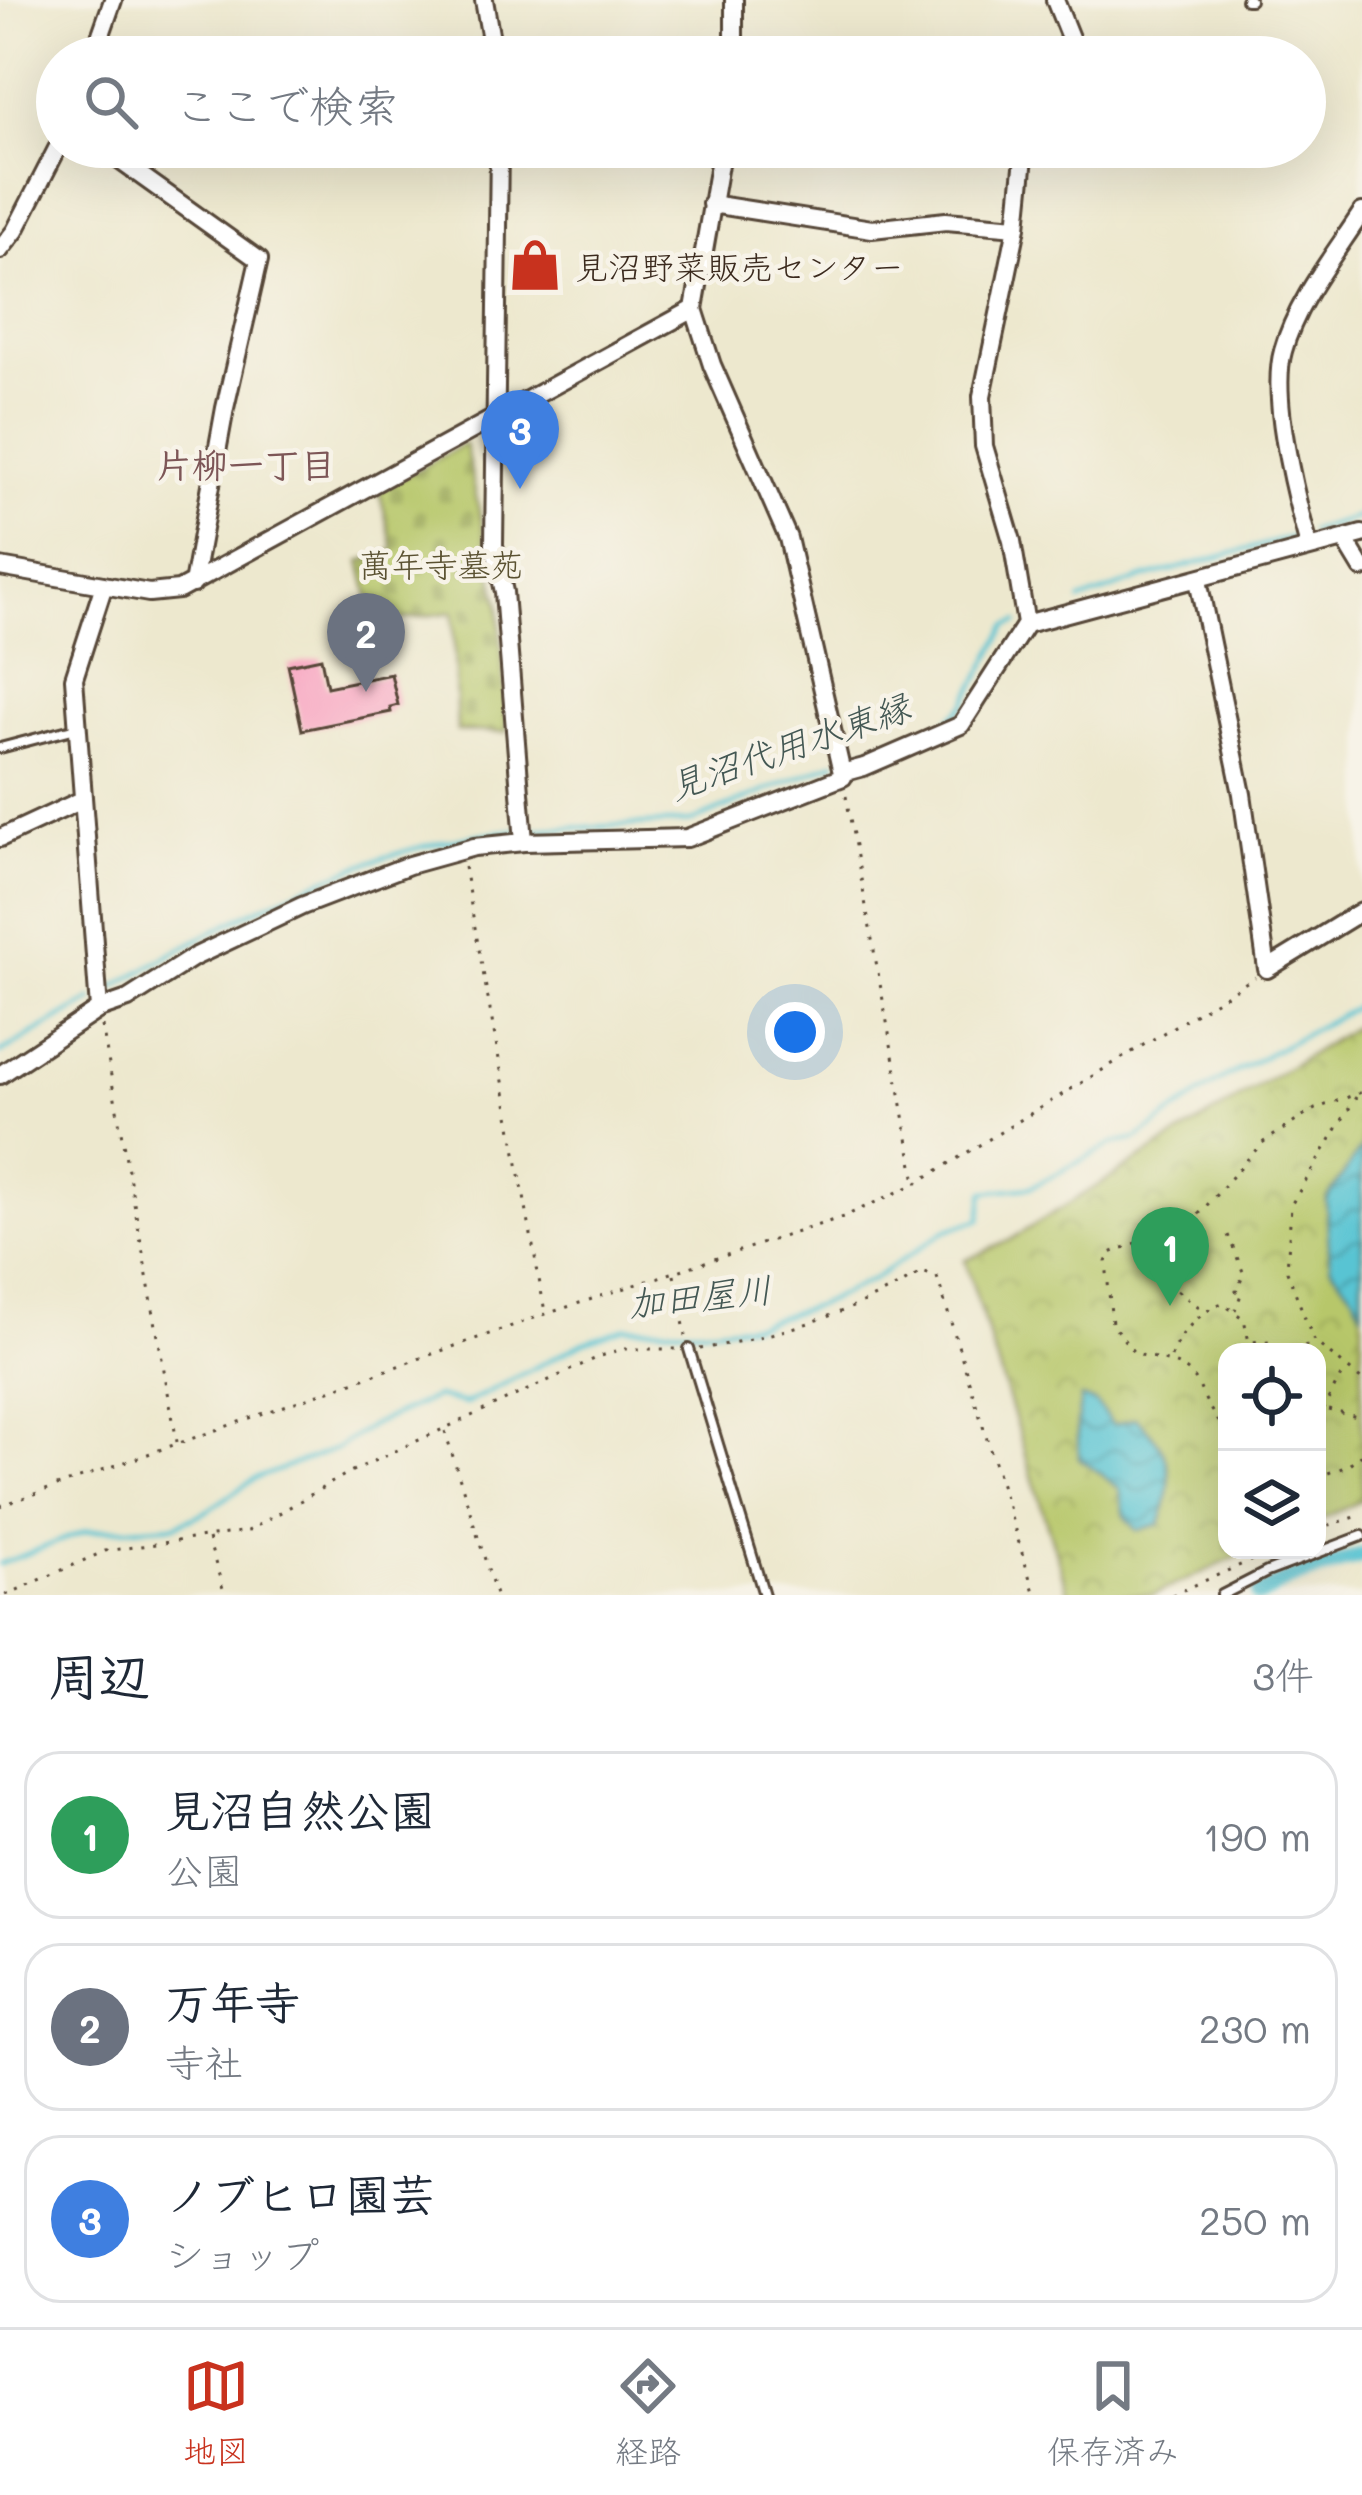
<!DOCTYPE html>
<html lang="ja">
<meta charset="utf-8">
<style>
:root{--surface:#fff;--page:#f2f2f3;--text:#1f2937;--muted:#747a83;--line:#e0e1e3;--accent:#c8321e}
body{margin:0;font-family:Mali,"Klee One",sans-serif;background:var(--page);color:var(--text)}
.controls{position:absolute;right:36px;bottom:36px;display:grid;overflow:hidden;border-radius:24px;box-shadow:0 12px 48px #0002}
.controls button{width:108px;height:108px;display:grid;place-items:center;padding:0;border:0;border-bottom:3px solid var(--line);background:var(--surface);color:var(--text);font:60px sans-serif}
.you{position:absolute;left:795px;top:1032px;width:42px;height:42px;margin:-30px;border:9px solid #fff;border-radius:50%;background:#1a73e8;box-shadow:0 0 0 18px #1a73e833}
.badge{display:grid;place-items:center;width:78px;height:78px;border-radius:50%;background:var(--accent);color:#fff;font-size:39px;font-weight:700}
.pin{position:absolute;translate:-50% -99px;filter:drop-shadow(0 3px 6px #0008)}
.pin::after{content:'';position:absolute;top:63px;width:42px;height:36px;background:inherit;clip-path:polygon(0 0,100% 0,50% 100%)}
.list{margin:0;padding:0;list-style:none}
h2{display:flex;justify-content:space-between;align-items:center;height:156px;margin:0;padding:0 48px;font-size:51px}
h2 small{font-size:39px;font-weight:400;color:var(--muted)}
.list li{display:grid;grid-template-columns:78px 1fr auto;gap:36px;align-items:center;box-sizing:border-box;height:168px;margin:0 24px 24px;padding:0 24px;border:3px solid var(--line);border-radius:36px}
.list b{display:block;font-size:45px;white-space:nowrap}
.list p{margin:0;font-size:39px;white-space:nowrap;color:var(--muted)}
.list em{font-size:39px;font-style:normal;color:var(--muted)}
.icon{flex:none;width:66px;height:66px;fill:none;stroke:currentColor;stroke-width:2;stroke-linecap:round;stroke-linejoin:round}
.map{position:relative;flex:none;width:1362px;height:1595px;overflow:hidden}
.search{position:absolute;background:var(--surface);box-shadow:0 12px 48px #0002;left:36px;right:36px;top:36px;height:132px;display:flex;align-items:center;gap:30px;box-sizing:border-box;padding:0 42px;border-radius:66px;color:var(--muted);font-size:45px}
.sheet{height:732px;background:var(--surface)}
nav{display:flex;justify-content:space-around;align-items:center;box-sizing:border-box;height:168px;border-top:3px solid var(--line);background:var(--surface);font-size:33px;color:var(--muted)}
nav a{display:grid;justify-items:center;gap:6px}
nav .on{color:var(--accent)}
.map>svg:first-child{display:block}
</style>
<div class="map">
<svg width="1362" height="1595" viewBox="0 0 1362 1595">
<defs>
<pattern id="cemetery-stones" width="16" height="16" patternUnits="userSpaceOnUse" patternTransform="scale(3)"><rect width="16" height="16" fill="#b7c76a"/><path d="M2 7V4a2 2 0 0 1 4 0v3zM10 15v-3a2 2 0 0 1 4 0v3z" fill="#9eab5b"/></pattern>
<pattern id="park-crowns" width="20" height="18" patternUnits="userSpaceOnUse" patternTransform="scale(3)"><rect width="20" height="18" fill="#b7c76a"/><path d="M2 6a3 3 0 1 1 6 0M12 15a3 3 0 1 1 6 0" fill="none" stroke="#9eab5b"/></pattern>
<pattern id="water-waves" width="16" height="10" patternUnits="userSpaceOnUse" patternTransform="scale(3)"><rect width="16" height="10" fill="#58c4d3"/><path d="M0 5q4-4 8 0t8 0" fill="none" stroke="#4a9fab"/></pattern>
</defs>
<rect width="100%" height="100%" fill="#f7f3e8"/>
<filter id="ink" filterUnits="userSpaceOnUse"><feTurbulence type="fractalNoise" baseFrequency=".00833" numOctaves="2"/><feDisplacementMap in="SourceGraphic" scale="24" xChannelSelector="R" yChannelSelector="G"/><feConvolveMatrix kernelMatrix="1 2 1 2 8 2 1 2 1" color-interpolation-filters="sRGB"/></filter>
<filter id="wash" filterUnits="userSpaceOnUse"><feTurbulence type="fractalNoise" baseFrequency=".004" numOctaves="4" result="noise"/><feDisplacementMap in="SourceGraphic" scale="48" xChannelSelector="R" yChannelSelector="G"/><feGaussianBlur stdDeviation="2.7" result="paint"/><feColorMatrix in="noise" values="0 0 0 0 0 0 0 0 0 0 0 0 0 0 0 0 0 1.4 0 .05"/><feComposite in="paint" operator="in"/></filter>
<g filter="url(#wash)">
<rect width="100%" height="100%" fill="#ede8ce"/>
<!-- cemetery -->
<path fill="url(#cemetery-stones)" stroke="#797844" stroke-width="3" d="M465,444l34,159 8,129 -50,-1 -4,-119 -77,11 -15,-62 33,-11 -15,-60z"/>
<!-- park -->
<path fill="url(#park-crowns)" stroke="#797844" stroke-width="3" d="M1362,1022v478l-45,21v-169h-90v198h25l-99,45h-84l-104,-335 45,-20z"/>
<!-- water -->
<path fill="url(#water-waves)" stroke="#4a7778" stroke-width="3" d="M1362,1147v166l-8,-18 -24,-29 -4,-66z
M1081,1398l15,5 17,22 23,-7c39,35 39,59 24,107l-22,6 -13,-15 -6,-28 -40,-30 -2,-35z"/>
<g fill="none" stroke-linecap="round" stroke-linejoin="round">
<!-- stream -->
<path stroke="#58c4d3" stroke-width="4.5" d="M1310,531l52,-15
M1080,601l60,-22 159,-44
M942,726l22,-21 43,-79 11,-4
M846,758l80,-27
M528,830l163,-8 144,-60
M102,994c130,-76 262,-150 415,-164
M0,1053l92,-53
M0,1564l86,-33 90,-6 31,-14 47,-32 82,-30 35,-24 65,-28 29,7 119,-62 42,-15 82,2 48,-5 62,-19 54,-25 73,-49 36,-12 3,-27 47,-5 82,-43 24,-5 80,-57 145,-79"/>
<!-- canal -->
<path stroke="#58c4d3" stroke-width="16" d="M1259,1595l29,-15 74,-25"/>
</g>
<g id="blocks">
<!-- building -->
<path fill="#f8a7c2" d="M321,658l6,29 64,-13 7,31 -8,2 1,5 -89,18 -14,-65z"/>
</g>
</g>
<g filter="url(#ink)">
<use href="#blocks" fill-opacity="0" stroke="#564638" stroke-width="3"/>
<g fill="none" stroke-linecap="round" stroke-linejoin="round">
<!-- lane casing -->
<g stroke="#564638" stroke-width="14">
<path id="lane" d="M1246,0h4
M0,748l80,-21
M689,1349l75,246
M1222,1595l45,-23 95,-36"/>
</g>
<!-- street casing -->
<g stroke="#564638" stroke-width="22">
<path id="street" d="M484,0l10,57
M734,0v57
M1055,0l16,40 -4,17
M93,57l20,-57
M101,147l158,113 -34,148 -32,176
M499,147l-5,398 10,47 20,250
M722,147l-28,162 18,56 76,173 54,235 22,-6 97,-42 65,-101 -14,-83 -28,-95 -2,-50 35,-169 8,-80
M711,204l161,25 74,-8 71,6
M0,250l15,-19 43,-84
M1345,540l17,28
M1309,546c-13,-47 -39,-149 -26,-195 13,-49 52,-97 79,-139
M0,567l149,26 30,-3 515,-281
M1198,580l44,214 25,175 95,-58
M1026,624l336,-90
M0,838l82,-38
M99,1009l-25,-331 30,-93
M0,1075l99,-66 29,-10 66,-42 108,-51 107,-41 65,-18 50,-5 163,-4 156,-61"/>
</g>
<!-- path -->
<path stroke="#564638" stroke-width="3" stroke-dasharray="3 9" stroke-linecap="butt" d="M846,796l70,386
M464,867l81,445
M102,1026l75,416
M1356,1097l-65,108 -4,66 27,70 48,39
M1228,1235l16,39 -8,17 6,1 -7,18
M1149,1240c2,9 4,22 8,30 7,10 35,34 46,39
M674,1275l12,61
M700,1349c77,-13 155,-36 222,-77l15,5 98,318
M1294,1352l18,-10
M1171,1357c6,-22 30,-46 51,-54l22,16 5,23 20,-1 9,11
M1328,1410l34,8
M1317,1421l27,-51
M445,1431l51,164
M1227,1431c-44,-48 -9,-63 -92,-77l-23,-30 -6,-62 4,-9 82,-31 70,-79 53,-34 47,-17
M1227,1461l-5,7 5,15
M1317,1477l28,-10 17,-13
M0,1506l546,-192 297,-97 74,-34 338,-206
M1317,1529l45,-14
M208,1539l17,56
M6,1595l99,-44 143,-20 102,-59 251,-116 21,-7h56
M1172,1595l103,-45"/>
<!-- lane -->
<use href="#lane" stroke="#fff" stroke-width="8"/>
<!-- street -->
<use href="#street" stroke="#fff" stroke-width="16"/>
</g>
</g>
<!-- icons -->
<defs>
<g id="shop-bare" transform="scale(4.14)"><path d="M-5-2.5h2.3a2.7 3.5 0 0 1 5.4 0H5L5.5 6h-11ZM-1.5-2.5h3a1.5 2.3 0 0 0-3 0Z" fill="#c8321e" stroke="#f7f3e8" stroke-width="2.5" paint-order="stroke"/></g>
</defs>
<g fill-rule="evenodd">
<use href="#shop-bare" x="535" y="265"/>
</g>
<g text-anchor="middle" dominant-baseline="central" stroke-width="9" stroke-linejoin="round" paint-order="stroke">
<!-- poi labels -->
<g font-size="33" fill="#3b2a1e" stroke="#f7f3e8" text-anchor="start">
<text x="575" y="265">見沼野菜販売センター</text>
</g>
<!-- park labels -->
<g font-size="33" fill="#5a5131" stroke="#f7f3e8">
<text x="441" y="563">萬年寺墓苑</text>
</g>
<!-- neighbourhood labels -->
<g font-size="36" font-weight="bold" fill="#7d5657" stroke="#f7f3e8">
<text x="246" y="463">片柳一丁目</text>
</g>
<!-- water labels -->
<g font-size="36" font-style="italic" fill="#445854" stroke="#f7f3e8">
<text transform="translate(789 745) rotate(-19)">見沼代用水東縁</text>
<text transform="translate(700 1295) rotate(-6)">加田屋川</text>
</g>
</g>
</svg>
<div class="controls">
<button><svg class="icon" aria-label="locate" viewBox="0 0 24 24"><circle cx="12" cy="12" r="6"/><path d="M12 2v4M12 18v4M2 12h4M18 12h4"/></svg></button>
<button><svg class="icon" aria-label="layers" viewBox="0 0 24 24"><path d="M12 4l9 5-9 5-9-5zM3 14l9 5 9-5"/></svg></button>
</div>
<div class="you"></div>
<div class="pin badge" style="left:1170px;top:1306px;background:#2e9e5b">1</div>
<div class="pin badge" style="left:366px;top:692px;background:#6b7280">2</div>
<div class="pin badge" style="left:520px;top:489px;background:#3f7fe0">3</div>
<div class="search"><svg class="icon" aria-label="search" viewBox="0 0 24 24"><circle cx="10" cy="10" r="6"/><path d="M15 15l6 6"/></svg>ここで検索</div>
</div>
<section class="sheet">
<h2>周辺<small>3件</small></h2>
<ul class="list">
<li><span class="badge" style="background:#2e9e5b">1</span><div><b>見沼自然公園</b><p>公園</p></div><em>190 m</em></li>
<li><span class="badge" style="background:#6b7280">2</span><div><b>万年寺</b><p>寺社</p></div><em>230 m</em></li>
<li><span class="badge" style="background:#3f7fe0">3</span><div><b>ノブヒロ園芸</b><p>ショップ</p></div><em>250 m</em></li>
</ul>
</section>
<nav>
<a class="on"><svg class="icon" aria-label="map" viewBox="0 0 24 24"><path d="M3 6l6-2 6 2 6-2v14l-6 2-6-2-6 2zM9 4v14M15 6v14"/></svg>地図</a>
<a><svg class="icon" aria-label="directions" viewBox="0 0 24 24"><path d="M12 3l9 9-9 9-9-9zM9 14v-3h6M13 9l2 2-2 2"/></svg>経路</a>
<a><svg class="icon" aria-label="saved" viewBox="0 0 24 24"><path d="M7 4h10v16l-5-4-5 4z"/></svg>保存済み</a>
</nav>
